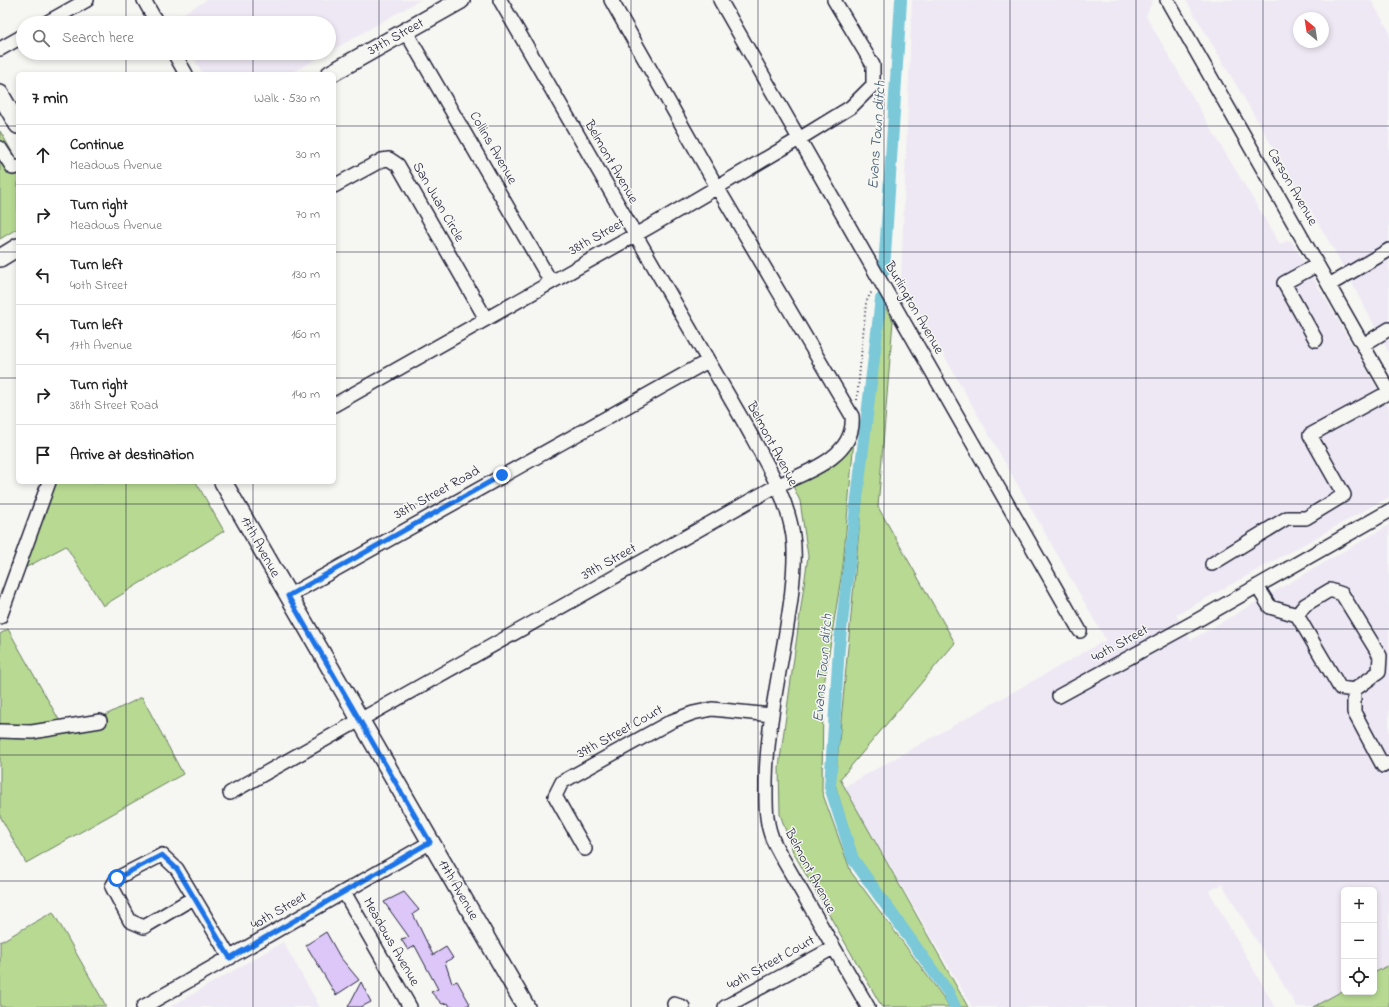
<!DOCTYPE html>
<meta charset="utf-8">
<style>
:root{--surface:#fff;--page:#f2f2f2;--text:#222;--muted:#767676;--line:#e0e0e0}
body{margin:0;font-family:"Indie Flower",sans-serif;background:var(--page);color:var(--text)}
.controls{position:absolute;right:12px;bottom:12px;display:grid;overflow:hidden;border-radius:6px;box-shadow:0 2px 6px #0003}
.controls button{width:36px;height:36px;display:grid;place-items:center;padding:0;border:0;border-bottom:1px solid var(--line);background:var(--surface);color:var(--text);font:20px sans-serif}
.compass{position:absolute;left:1293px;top:12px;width:36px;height:36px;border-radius:50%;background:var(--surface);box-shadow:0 2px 6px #0003;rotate:330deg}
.stop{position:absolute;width:12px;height:12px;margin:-9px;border:3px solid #1a73e8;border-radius:50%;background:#fff}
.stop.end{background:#1a73e8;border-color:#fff;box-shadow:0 1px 4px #0008}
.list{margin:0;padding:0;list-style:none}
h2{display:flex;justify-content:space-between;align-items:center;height:52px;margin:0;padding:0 16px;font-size:17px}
h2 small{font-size:13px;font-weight:400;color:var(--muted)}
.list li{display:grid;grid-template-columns:26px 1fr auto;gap:12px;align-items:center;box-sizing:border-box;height:60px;padding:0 16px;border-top:1px solid var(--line)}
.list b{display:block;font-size:15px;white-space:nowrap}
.list p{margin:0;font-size:13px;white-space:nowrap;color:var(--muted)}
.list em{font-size:13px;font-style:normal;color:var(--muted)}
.icon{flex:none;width:22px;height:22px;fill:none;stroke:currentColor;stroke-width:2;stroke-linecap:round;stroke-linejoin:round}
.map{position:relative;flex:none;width:1389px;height:1007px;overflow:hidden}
.search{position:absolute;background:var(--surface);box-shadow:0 2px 6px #0003;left:16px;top:16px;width:320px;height:44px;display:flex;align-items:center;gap:10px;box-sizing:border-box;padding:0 14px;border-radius:22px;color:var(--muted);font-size:15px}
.panel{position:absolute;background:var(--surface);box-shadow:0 2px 6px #0003;left:16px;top:72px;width:320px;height:412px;border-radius:6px}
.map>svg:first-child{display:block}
</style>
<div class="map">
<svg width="1389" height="1007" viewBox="0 0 1389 1007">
<rect width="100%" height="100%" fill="#f6f6f2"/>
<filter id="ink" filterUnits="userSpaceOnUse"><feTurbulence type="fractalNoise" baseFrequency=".025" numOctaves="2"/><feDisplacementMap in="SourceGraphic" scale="8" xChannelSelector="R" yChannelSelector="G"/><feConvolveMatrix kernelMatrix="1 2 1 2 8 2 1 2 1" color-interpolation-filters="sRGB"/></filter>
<g filter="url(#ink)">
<!-- built -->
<path fill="#eee8f4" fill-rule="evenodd" d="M207,0h213l-91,52v-29h-156l-1,-3z
M912,0h241l-7,16 68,118 66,110 11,-4 98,168v89l-213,118 15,25 198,-115v440l-15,8v-83h-30v100l-31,17h-16l-75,-123 -13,7 66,116h-303l-128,-220 262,-147 -205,-360z
M1186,0h185l18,31v322l-52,-98zM1299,18h24v24h-24z
M191,53h136l-37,21h-87z
M283,942l37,65h-150l54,-31z"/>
<!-- green -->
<path fill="#b7d992" stroke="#6c7e66" d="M0,131l18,31v66l-18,11z
M884,305l9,16 -15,186 77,136 -115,136 128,228h-10l-8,-17 -93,-132 -22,-74 29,-306z
M854,439l-11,126 -20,126 -1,101 29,80 95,129 3,6h-67l-89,-155 -13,-38 -1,-47 29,-211 -8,-55 -7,-15z
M54,482h142l28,49 -121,75 -37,-60 -43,23z
M8,629l59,105 75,-37 41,77 -157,89 -26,-47v-182z
M53,912l53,94 -106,1v-65z
M1389,965v42h-76l31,-17v2h30v-19z"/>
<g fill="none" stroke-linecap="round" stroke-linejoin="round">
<!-- canal -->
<path stroke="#7ac8d8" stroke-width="12" d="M884,271l17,-271
M881,299l-42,349 -9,139 23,72 95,133 7,15"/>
</g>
<!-- building -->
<path fill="#dcc7f8" stroke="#22223b" d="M404,892l15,18 -6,4 20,41 13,-8 7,11 -8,4 7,21 5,-2 13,23 -6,3h-14l-2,-4 -6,1 -11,-12 7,-3 -23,-43 -7,4 -7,-11 8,-2 -25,-35z
M326,932l14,25 19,23 -23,15 -30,-50z
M361,982l10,20 -10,5h-13z"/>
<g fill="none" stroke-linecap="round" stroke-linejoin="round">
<!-- minor casing -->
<g stroke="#22223b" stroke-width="16">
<path id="minor" d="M144,0l13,23
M500,0l246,426c19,35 41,70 47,110 3,20 0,43 -2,63 -8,61 -24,121 -25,182 0,18 -1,37 5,54 2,7 6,13 9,19l88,153
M720,0l360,631
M1167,0l222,391
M46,23l41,-23
M406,32l145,250
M0,49l23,-13
M174,53l12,21
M0,148l13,20 5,-1
M334,186l48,-26 7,-1 9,6 88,154
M1329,285l60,-35
M1316,340l-32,-57 33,-18
M1363,345l26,-16
M334,405l317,-179 148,-87 52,-32 22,-22v-20l-39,-65
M1212,564l75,-46h19l38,-23 -34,-60 79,-43
M1257,586l13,21 27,8 43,73 14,2 25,-18 1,-16 -38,-62 -12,-4 -25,15 -8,10
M288,596l420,-235
M0,617l49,-135
M1354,690v22l29,54 6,-3
M1059,696l137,-75 193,-110
M0,731l32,1 68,-11
M230,793l548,-308c30,-13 78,-29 74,-69l-135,-229 -106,-187
M585,849l-30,-53 7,-14 110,-61 21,-8 19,-4 59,6
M344,892l66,115
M193,898l-49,29 -14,-6 -18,-34 5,-9 45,-23 15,14 53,89
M674,1004l9,3
M143,1007l288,-165
M725,1007l108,-59"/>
</g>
<!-- major casing -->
<g stroke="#22223b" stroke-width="20">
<path id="major" d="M330,74l131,-74
M0,94l18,31
M0,258l18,-11
M223,482l303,525"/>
</g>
<!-- path -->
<path stroke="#22223b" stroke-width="2" stroke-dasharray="1 3" stroke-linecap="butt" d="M857,400l9,-97 4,-9 3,-3"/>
<!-- minor -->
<use href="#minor" stroke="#f6f6f2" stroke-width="13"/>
<!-- major -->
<use href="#major" stroke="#f6f6f2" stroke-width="17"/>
</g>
</g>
<g fill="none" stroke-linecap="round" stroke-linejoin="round" filter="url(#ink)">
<!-- route -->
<path stroke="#1a73e8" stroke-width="5" d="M117,878l45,-23 15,14 53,89 200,-116 -142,-246 214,-121"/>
</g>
<!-- grid -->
<path fill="none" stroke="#22223b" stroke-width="1" stroke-opacity="0.55" d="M126,0v23M253,0v23M379,0v1007M505,0v1007M631,0v1007M758,0v1007M884,0v1007M1010,0v1007M1136,0v1007M1263,0v1007M126,53v21M253,53v21M0,126h18M334,126h1055M0,252h18M334,252h1055M0,378h18M334,378h1055M126,482v525M253,482v525M0,504h1389M0,629h1389M0,755h1389M0,881h1389"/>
<g text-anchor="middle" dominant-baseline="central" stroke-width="3" stroke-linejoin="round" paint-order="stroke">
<!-- street labels -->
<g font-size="14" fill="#22223b" stroke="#f6f6f2">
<text transform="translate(396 37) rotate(-29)">37th Street</text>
<text transform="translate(493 148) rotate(60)">Collins Avenue</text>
<text transform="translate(611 162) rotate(60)">Belmont Avenue</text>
<text transform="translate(1292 187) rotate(60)">Carson Avenue</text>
<text transform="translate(438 202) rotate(60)">San Juan Circle</text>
<text transform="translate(597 237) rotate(-29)">38th Street</text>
<text transform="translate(914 308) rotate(60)">Burlington Avenue</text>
<text transform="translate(772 444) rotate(62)">Belmont Avenue</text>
<text transform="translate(437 493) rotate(-29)">38th Street Road</text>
<text transform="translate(260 547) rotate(61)">17th Avenue</text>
<text transform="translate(609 562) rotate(-29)">39th Street</text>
<text transform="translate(1120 644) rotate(-29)">40th Street</text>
<text transform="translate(620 732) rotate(-29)">39th Street Court</text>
<text transform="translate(810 871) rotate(62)">Belmont Avenue</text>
<text transform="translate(458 890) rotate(60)">17th Avenue</text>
<text transform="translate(279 911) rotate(-30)">40th Street</text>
<text transform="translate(391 942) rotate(60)">Meadows Avenue</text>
<text transform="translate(771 963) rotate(-29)">40th Street Court</text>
</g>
<!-- water labels -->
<g font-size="15" font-style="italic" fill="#3c546a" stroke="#f6f6f2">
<text transform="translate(877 135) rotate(-86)">Evans Town ditch</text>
<text transform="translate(823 668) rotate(-85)">Evans Town ditch</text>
</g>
</g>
</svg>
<div class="controls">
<button>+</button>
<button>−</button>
<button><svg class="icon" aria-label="locate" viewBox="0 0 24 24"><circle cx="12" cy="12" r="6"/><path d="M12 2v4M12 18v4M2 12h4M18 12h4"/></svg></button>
</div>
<svg class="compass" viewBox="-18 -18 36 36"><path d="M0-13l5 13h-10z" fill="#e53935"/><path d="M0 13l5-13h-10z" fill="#767676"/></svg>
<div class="stop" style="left:117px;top:878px"></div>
<div class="stop end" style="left:502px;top:475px"></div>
<div class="search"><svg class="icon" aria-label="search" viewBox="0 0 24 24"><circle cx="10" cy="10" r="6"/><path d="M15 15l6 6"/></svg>Search here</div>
<section class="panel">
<h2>7 min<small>Walk · 530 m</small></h2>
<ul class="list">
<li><svg class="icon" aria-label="ahead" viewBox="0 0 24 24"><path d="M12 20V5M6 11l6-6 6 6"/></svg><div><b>Continue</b><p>Meadows Avenue</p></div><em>30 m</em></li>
<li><svg class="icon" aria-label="right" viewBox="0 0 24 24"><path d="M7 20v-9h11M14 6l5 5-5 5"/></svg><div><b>Turn right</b><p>Meadows Avenue</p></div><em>70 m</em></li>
<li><svg class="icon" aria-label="left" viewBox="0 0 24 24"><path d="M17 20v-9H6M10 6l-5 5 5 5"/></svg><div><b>Turn left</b><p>40th Street</p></div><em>130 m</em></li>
<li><svg class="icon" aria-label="left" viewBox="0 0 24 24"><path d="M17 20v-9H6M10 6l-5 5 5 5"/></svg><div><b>Turn left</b><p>17th Avenue</p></div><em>160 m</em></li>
<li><svg class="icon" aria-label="right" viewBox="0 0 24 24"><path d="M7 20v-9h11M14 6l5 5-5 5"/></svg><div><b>Turn right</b><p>38th Street Road</p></div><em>140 m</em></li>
<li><svg class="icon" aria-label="arrive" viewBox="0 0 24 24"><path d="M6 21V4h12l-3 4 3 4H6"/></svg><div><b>Arrive at destination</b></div></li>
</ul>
</section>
</div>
